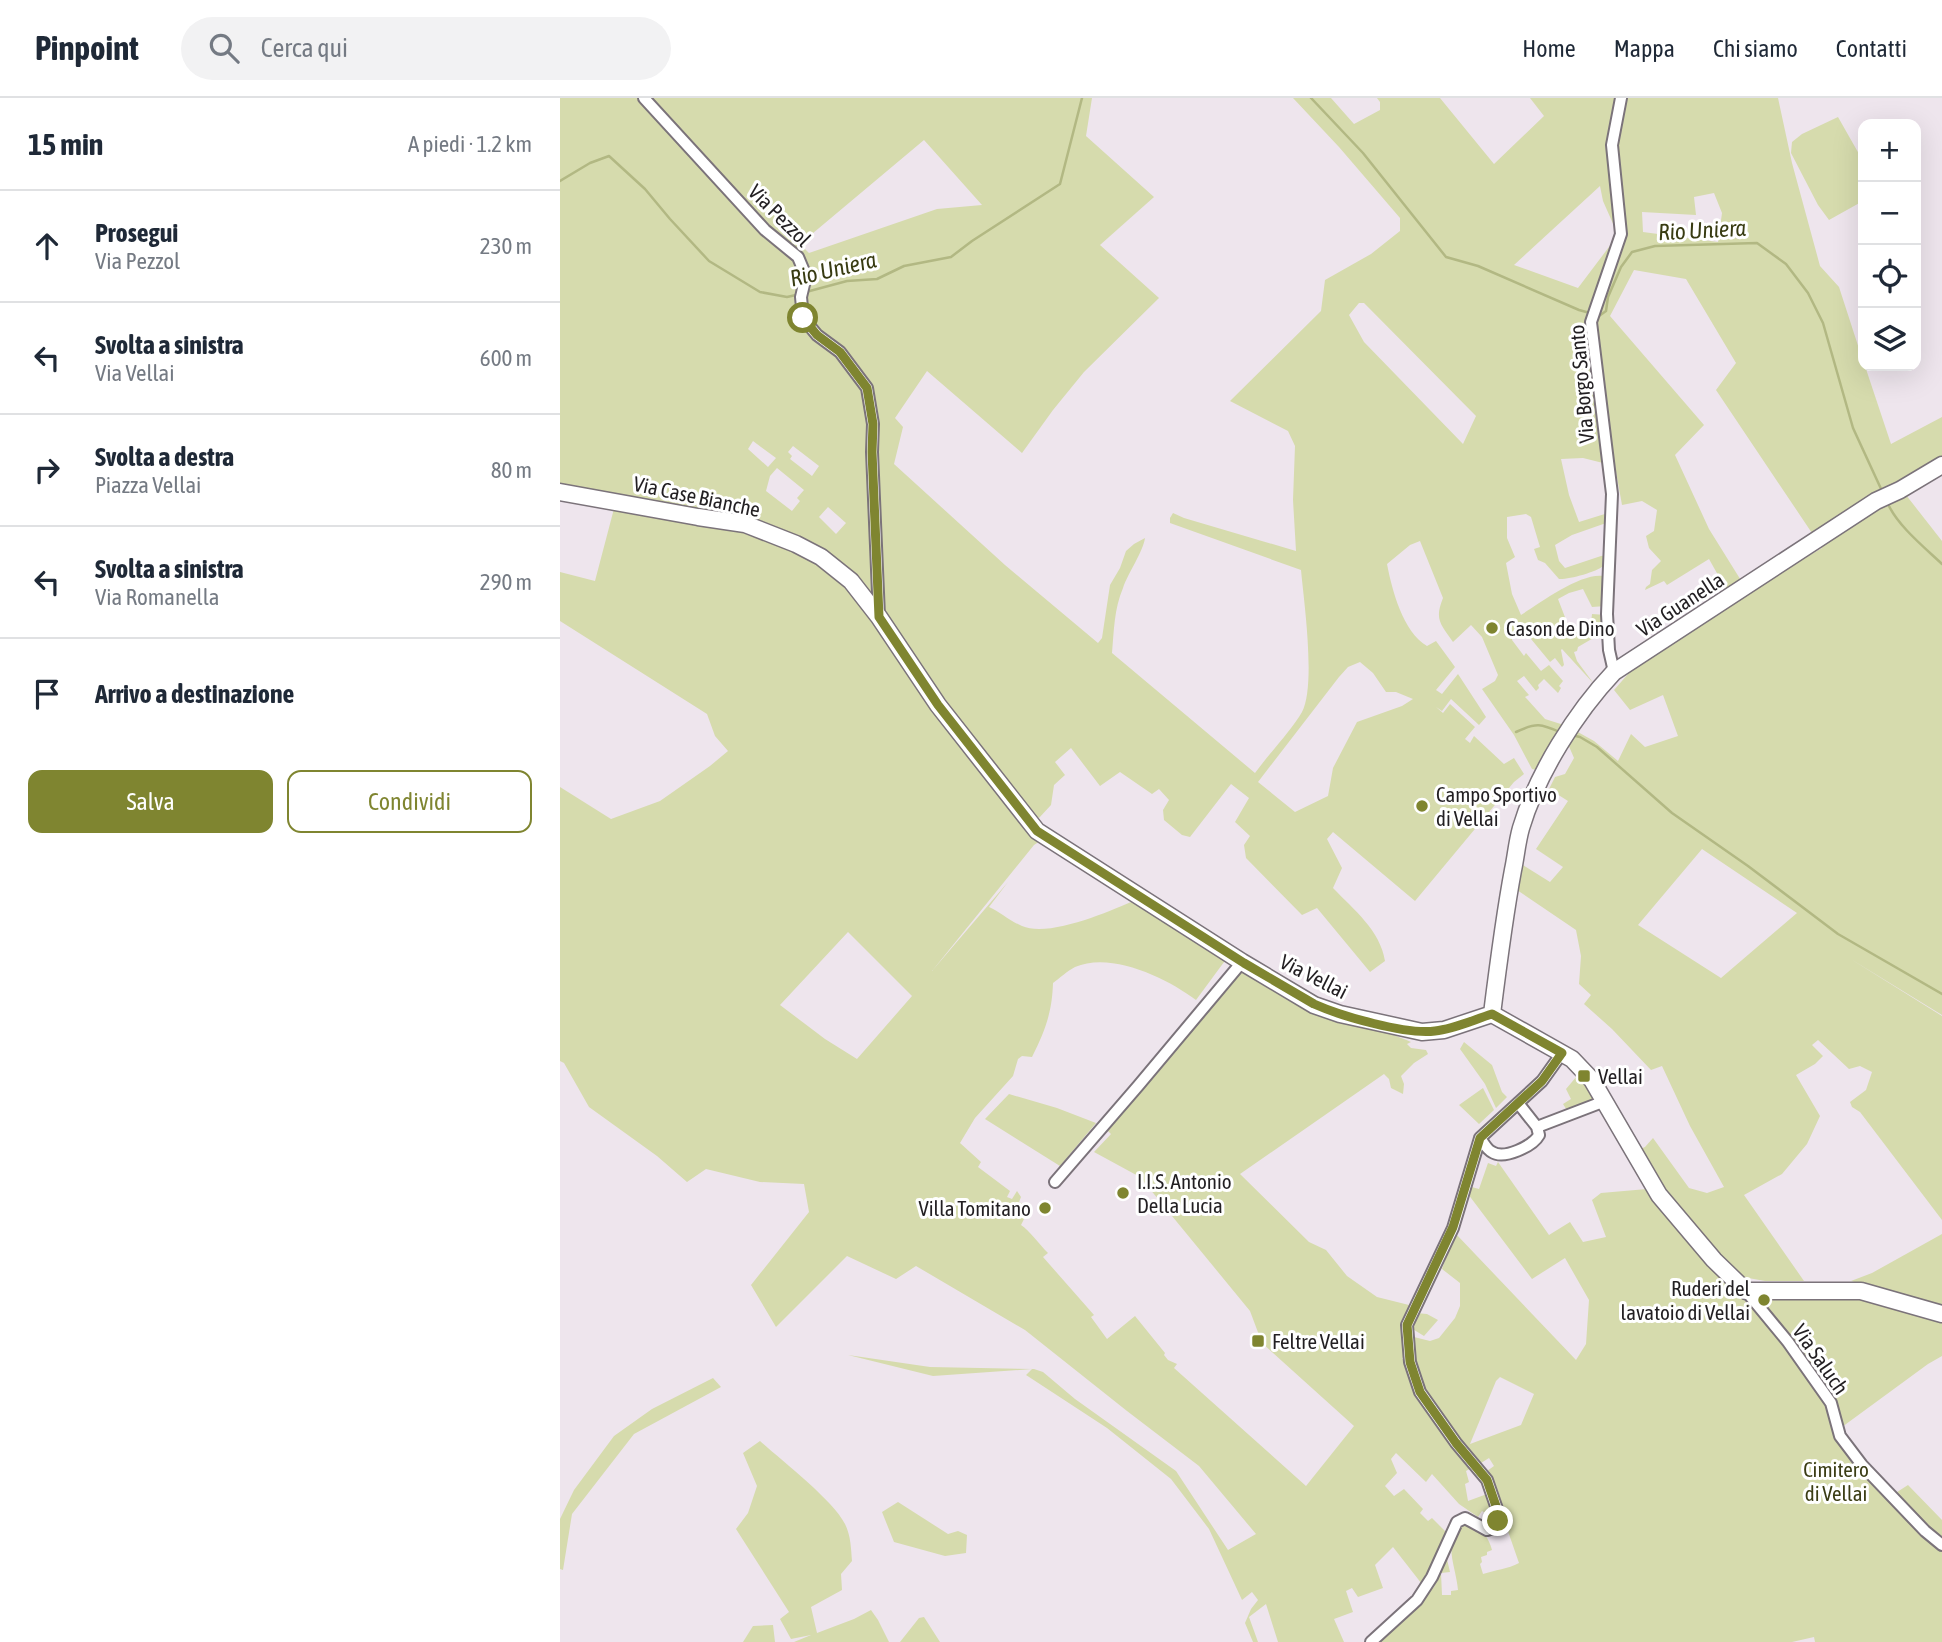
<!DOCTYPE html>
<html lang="it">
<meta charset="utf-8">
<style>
:root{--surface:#fff;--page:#f2f2f3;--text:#1f2937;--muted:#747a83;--line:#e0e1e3;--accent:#7f8530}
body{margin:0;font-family:"Asap Condensed",sans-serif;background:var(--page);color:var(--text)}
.controls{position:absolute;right:21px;top:21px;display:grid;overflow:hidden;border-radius:14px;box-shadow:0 7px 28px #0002}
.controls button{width:63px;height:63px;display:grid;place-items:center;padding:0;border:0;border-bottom:2px solid var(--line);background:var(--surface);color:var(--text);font:35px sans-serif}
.stop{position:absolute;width:21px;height:21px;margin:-16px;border:5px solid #7f8530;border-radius:50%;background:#fff}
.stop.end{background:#7f8530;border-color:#fff;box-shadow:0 2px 7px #0008}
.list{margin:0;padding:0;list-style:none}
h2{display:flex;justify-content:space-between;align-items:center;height:91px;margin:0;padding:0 28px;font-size:30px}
h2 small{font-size:23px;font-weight:400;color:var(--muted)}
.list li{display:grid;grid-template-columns:46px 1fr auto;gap:21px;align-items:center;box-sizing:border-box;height:112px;padding:0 28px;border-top:2px solid var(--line)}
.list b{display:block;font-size:26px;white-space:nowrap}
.list p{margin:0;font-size:23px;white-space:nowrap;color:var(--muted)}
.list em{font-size:23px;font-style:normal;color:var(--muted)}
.actions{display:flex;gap:14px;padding:21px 28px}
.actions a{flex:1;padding:16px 0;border:2px solid var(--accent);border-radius:14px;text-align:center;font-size:24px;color:var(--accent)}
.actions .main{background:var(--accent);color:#fff}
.icon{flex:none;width:38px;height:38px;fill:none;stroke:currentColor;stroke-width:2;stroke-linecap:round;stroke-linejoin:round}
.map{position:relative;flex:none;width:1382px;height:1544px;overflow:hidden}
header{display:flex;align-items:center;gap:42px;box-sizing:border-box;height:98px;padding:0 35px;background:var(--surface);border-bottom:2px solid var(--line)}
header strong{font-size:33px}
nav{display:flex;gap:38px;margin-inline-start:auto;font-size:24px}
.search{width:490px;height:63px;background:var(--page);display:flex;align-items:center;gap:18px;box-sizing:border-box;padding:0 24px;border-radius:38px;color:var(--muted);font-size:26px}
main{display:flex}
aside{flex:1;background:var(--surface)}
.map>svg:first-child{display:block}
</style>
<header>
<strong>Pinpoint</strong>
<div class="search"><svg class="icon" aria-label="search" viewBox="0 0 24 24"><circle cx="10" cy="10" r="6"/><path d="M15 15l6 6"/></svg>Cerca qui</div>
<nav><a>Home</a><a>Mappa</a><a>Chi siamo</a><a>Contatti</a></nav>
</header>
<main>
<aside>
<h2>15 min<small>A piedi · 1.2 km</small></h2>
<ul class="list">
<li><svg class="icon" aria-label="ahead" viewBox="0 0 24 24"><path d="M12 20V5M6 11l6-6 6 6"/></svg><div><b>Prosegui</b><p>Via Pezzol</p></div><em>230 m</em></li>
<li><svg class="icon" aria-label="left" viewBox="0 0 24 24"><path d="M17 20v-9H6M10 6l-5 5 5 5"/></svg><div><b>Svolta a sinistra</b><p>Via Vellai</p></div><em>600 m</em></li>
<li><svg class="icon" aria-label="right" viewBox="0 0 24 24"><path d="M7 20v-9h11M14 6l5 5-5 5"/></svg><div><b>Svolta a destra</b><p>Piazza Vellai</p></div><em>80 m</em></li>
<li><svg class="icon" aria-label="left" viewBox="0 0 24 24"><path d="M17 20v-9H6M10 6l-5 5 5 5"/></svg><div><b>Svolta a sinistra</b><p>Via Romanella</p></div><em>290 m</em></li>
<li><svg class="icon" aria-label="arrive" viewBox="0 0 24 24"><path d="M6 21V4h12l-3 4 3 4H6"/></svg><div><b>Arrivo a destinazione</b></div></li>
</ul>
<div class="actions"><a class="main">Salva</a><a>Condividi</a></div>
</aside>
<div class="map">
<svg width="1382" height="1544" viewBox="0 0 1382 1544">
<rect width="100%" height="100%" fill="#eee5ed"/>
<!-- green -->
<path fill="#d6dbad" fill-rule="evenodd" d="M0,0h532l-6,38 68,61 -54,48 59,53 -75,74 -31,38 -31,43 -95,-82 -32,47 8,9 -9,37 111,101 93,78 4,-5 8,-53 10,-17 6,-17 8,-7 11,-6c-2,14 -17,35 -22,50 -9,21 -9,43 -11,65l143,120c13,-18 36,-42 47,-61 14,-27 2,-110 -1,-142l-131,-47v-5l3,-5 11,5 112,33 -3,-51 2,-54 -7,-15 -58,-30 91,-90 4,-31 46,-26 29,-23v-13l-61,-71 -46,-49h38l23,26 26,-14v-8l-3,-4h63l54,66 50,-48 -14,-18h248l14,65 28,103 19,21 24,74v5h2l26,78 51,-27v45l-36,33 36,46v474l-93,-57 93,58v204l-82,-108 -8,-5 -2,-5 16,-12 6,-18 -12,-6 -11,3 -31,-29 -6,5 11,11 -8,8 -19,11 24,41 -13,28 -25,30 -38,21 60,86h-39l-28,-5 -61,-65 -38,-61 7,-3 8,-9 36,50 18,5 17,-6 -34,-61 -28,-60 -11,4 -39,-41 -28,-25 7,-9 -12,-11 2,-28 -5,-26 -59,-40 6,-25 27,17 13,-15 -27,-18 32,-48 -19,-12 6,-12 10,-3 9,-16 -6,-14 8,-13 18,10 24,20 13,-27 14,13 33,-11 -15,-41 -33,15 -16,-20 22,-25 56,-33 27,-23 103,-61 -106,-158 20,-27 -50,-84 -52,-9 -24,46 94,109 -29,30 34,74 33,53 -15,9 -18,-32 -42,26 -3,-4 -19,9 1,-3 4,-3 2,-14 9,-9 -12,-13 -3,-12 8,-5 3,-21 -15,-9 -20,4 -7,-39 -32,-8 -22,1 8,36 10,27 29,-9 1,9 -37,13 -17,10 4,16 6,7 36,-12 8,-1c-2,4 -3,8 -6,11 -6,6 -36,14 -44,13l-14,-16 -7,-3 -4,-11 6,-2 -9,-30 -5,-3 -19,3v21l8,19 -9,6 6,31 9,21c19,-12 59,-42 82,-39l3,30 -14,1 -9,-18 -14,4 -11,6 10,26 2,-1 3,6 18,-7 1,-9 14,1 1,15 -29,17 -1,4 -3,1 3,9 17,23 -32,-35 -1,1 3,15 -2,2 -7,-9 -5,4 -28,-34 -10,7v5l12,16 2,-3 15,18 8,-6 14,16 -4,5 2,2 -3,5 -14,-14 -6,6 1,3 -3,3 -12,-15 -7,5 12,14 -4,2 2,2 18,20 22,7 -6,6 -8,-3 7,4 -23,37 -5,-1 -18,-34 -32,-46 13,-8 3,-6 -16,-38 -11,-12 -18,17c-12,-18 -19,-22 -10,-44l-23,-57 -10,4 -23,19c5,26 16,68 40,82l9,-5 19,26 -19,23 6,4 16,-20 28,43 -7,8 -28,-26 -9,12 -6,-4 7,6 7,-9 25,23 -10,12 5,4 4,-7 30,28 10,-6 10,16 -10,8 -99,119 -82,-69 -6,7 15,29 -9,20c21,22 47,42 52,73l-15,11 -53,-64 -15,7 -56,-57 -2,-13 6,-9 -15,-14 14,-24 -18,-14 -41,53 -8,-2 -18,-15 -1,-10 6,-10 -10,-11 -7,5 -32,-22 -20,14 -29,-38 -16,14 10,13 -11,10 -3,20 -12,13 -17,-10 -171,-227 192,258 -9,6 -102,126 76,-89 -19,25c11,5 21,14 33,19 27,12 88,-15 114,-26l91,58 -31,42c-29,-22 -85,-49 -121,-33 -8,4 -15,11 -22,16 -1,30 -8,48 -21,74l-10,-1 -4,3 -5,17 -38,42 -15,25 21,19 -3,5 32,24 -3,6 5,2 5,-8 4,6 -2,5 10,6 -7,7 2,4 -3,6c8,5 18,19 27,28l-5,4 51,58 -3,2 16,22 28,-23 30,37 -1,2 4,5 9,4 -3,4 132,118 48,-60 -92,-83 -12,-32 -110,-134 -46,-25 17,-18 -5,-5 134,-161 131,57 2,5c14,2 24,6 38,12l-4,2 4,4 15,2 2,4 -14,9 -13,13 3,8 -1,10 -12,-6 -2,-9 -5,-5 -144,100 69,68 17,8 21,26 30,21 32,8 -4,12 -1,38 -2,4h3l13,42 55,66 -7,4 3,11 -4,2 3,17 19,-7 8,26 -13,-9 -4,6 -19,-13 -27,-30 -6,8 -30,-29 -5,6 6,14 -12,13 9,10 10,-7 19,20 -3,4 8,8 4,-3 16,16 -23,54 -32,-41 -18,18 8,23 -25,9 -6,-9 -6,3 7,21 -19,7 10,23h-66l-12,-38 -17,13 9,25h-5l-8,-19 6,-14 7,-9 -6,-8 -10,8 -33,-71 -38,-50 -64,-51 -81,-53 6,-6 -99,7 -85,-21 82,12 104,2 9,3 32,27 101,72 52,79 28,-16 -57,-68 -72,-55 -102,-81 -109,-64 -20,13 -49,-23 -71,71 -25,-42 58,-73 -5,-28 -44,-2 -54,-13 -19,13 -30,-26 -68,-49 -25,-44 -4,-2v-274l51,32 49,-18 50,-35 18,-15 -13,-15 -8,-22 -147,-93v-49l35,9 21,-80 -56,-9zM364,42l58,65 -45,4 -128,44 -9,-9zM1040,88l3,15 15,34 -40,53 -64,-23zM1154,95l8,20 -4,29 -75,-10 -1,-20 54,3 -2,-18zM799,205h5l112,113 -13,28 -99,-102 -15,-27zM193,343l23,17 -8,9 -20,-18zM233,348l26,20 -7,10 -22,-17 2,-3 -4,-4zM217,370l27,22 -7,8 3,3 -8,10 -26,-20 4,-15zM268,409l18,16 -10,11 -17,-17zM800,564l13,11 13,19h10l17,7 -11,7 -45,16 -24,46 -5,28 -33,16 -37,-30 81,-105 9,-10zM1142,751l95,64 -76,65 -83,-53zM288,834l64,64 -55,63 -32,-20 -45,-34z
M1278,19l25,44v40l-34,19 -11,-15 -27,-52 1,-11 10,-8z
M904,944l28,23 10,27 5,5 -11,11 -11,-24 -25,-35z
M1017,978l19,20 1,3 -29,13 -5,-8 8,-5 -5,-10z
M923,990l11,22 -15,14 -20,-19z
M449,996l48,14 39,15 -36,43 -75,-47z
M938,1064l51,73 21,-13 13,20 23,-5 -14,-37 9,-7 46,-4 14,20 28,34 69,69 21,28 42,50 9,16 -2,9 9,-12 -64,-84 -2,-6 -11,-5 5,-13h97l80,25v36l-14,8 -86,63 2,6 50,61 14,-9 34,35v122h-127l-1,-5 -22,5h-413l55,-55 12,-32 4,17 -9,1 1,22h9v-4l7,-1c-2,-25 -18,-51 8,-70 14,7 22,15 26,30l-5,2v3l-6,2 1,5 -2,2 3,10c12,-4 25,-5 36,-11l-32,-92 7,-5 -5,-8 -8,5 -24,-23 -36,-50 -7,-29 -4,-25 20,5 9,-3 16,-20 5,-12v-23l-18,-14 12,-34 2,-1 120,126 10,-16 3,-44 -24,-42 -33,21 -64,-85v-8l11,3 9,-26 8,3zM940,1279l34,17 -13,31 -51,19 26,-63z
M1382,1136v72l-91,-25 21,-8z
M856,1215l11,1 11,6 -14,16 -13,-8z
M153,1280l8,9 -87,47 -62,80 -9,56 -3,-1v-50l14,-29 40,-54 38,-27z
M200,1343c22,20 73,59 85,83 6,12 6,25 7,37l-11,13 1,16 -31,17 6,26 37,-14 17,-9 7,10 11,22h-95l17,-7 -20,4 -11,-20 9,-7 -53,-83 12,-16 9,-27 -14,-33z
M338,1404l50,32 10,-3 9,4 -1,18 -21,3 -51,-14 -12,-30z
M364,1519l16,25h-40l19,-24z
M213,1527l2,17h-32l10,-16z"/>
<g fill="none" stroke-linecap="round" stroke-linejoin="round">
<!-- stream -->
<path stroke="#b2b883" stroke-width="2.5" d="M751,0l52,55 83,104 32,9 101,44 11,3
M0,83l30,-18 19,-7 36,33 25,30 39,42 51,31 27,5 9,-2
M246,194l41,-11 30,-2 27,-13 47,-9 21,-16 88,-57 22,-86
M1037,217l2,1 7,-5 2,-14 13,-30 11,-15 23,-6 102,-3 29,21 22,29 15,30 30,105 29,63
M1328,406c10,22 36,43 54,60
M956,634c21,-10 25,-8 46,1
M1011,637l9,2 17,10 75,66 76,53 90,68 104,60"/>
<!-- street casing -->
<g stroke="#7b737a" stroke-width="14">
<path id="street" d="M84,0l121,132 33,27 8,19 -5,21 2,21 14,17 23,17 27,36 6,36 -1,28 7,164
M1054,574l-5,-22 -2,-36 5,-120 -21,-172 30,-88 -9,-89 9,-47
M977,1029l68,-26
M920,1040l62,-57 20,-28
M920,1040c3,4 7,12 12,14 12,8 41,-6 47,-17l-2,-8 -19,-24
M495,1084l83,-96 104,-124
M1186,1193l42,51 43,61 9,33 22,29 63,66 17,14
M811,1544l46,-42 15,-23 25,-55 8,-4 22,12 6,-2 5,-7 -1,-12 -10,-29 -31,-37 -36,-51 -10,-30 -3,-37 46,-97 27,-90"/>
</g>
<!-- secondary casing -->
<g stroke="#7b737a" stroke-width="19">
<path id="secondary" d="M0,394l138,25 47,7 51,20 25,13 30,24 28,36 59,88 99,126 205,131 72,43 26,9 82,18 22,-2 48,-16 80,45 20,21 67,115 55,65 32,31h115l81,23
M932,916c6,-48 12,-96 21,-144 3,-14 4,-28 8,-42 16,-54 55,-116 93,-156l262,-171 24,-11 42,-25"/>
</g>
<!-- street -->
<use href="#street" stroke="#fff" stroke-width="10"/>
<!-- secondary -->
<use href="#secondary" stroke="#fff" stroke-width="16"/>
</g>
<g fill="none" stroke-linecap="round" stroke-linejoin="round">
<!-- route -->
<path stroke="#7f8530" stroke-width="9" d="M243,220l14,17 23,17 27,36 6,36 -1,28 7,165 59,88 99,126 207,132 70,41c27,12 92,31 121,27 19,-2 38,-11 57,-17l70,39 -20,28 -62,57 -27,89 -46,98 3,37 10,30 36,51 31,37 10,29 1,12"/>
</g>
<!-- markers -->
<g fill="#7f8530" stroke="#fff" stroke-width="2.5">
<circle cx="932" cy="530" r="7"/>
<circle cx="862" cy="708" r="7"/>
<rect x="1017" y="971" width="14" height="14" rx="3.5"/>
<circle cx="563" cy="1095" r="7"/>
<circle cx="485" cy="1110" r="7"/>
<circle cx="1204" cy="1202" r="7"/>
<rect x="691" y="1236" width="14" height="14" rx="3.5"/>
</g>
<g text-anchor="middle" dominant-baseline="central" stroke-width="6" stroke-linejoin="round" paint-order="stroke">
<!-- street labels -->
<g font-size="21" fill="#221f22" stroke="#fff">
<text transform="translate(220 117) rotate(45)">Via Pezzol</text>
<text transform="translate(1021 286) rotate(-95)">Via Borgo Santo</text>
<text transform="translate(137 398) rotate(12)">Via Case Bianche</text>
<text transform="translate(1120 506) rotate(-33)">Via Guanella</text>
<text transform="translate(754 878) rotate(27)">Via Vellai</text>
<text transform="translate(1261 1261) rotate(55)">Via Saluch</text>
</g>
<!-- poi labels -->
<g font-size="21" fill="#221f22" stroke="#fff" text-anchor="start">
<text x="946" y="530">Cason de Dino</text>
<text x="876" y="696">Campo Sportivo<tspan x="876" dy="24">di Vellai</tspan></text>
<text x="1038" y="978">Vellai</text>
<text x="577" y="1083">I.I.S. Antonio<tspan x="577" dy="24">Della Lucia</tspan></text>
<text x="471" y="1110" text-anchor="end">Villa Tomitano</text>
<text x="1190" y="1190" text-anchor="end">Ruderi del<tspan x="1190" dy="24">lavatoio di Vellai</tspan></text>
<text x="712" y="1243">Feltre Vellai</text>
</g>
<!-- park labels -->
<g font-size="21" fill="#3b3d15" stroke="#fff">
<text x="1276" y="1371">Cimitero<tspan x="1276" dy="24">di Vellai</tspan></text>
</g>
<!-- water labels -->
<g font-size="23" font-style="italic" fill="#383b12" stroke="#fff">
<text transform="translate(1142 132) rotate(-3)">Rio Uniera</text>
<text transform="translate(273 171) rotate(-13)">Rio Uniera</text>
</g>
</g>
</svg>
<div class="controls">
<button>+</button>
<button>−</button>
<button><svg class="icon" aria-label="locate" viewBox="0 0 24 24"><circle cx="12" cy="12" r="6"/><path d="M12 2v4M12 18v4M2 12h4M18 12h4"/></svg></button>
<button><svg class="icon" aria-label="layers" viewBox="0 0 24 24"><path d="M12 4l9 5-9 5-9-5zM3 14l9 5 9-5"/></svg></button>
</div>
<div class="stop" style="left:243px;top:220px"></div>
<div class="stop end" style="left:938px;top:1423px"></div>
</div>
</main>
